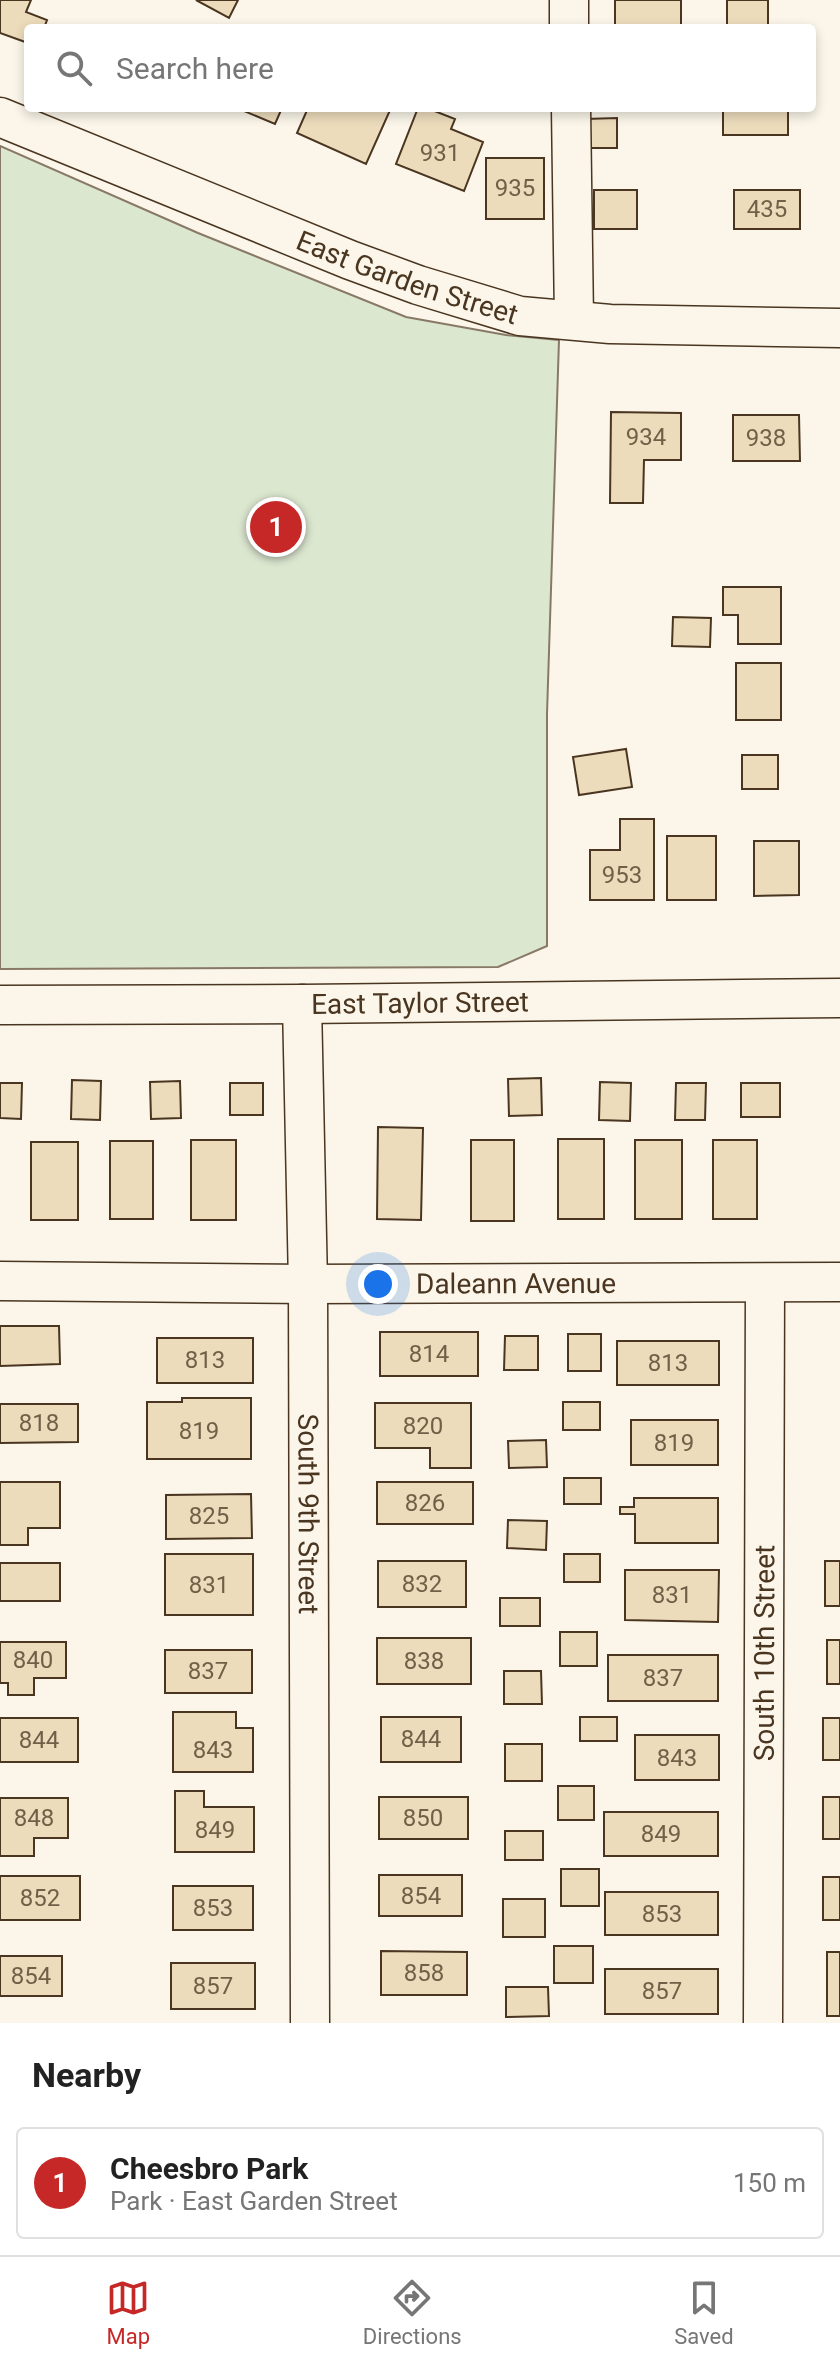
<!DOCTYPE html>
<meta charset="utf-8">
<style>
:root{--surface:#fff;--page:#f2f2f2;--text:#222;--muted:#767676;--line:#e0e0e0;--accent:#c62828}
body{margin:0;font-family:Roboto,sans-serif;background:var(--page);color:var(--text)}
.you{position:absolute;left:378px;top:1284px;width:28px;height:28px;margin:-20px;border:6px solid #fff;border-radius:50%;background:#1a73e8;box-shadow:0 0 0 12px #1a73e833}
.badge{display:grid;place-items:center;width:52px;height:52px;border-radius:50%;background:var(--accent);color:#fff;font-size:26px;font-weight:700}
.pin{position:absolute;translate:-50% -50%;border:4px solid #fff;box-shadow:0 2px 8px #0006}
.list{margin:0;padding:0;list-style:none}
h2{display:flex;justify-content:space-between;align-items:center;height:104px;margin:0;padding:0 32px;font-size:34px}
h2 small{font-size:26px;font-weight:400;color:var(--muted)}
.list li{display:grid;grid-template-columns:52px 1fr auto;gap:24px;align-items:center;box-sizing:border-box;height:112px;margin:0 16px 16px;padding:0 16px;border:2px solid var(--line);border-radius:8px}
.list b{display:block;font-size:30px;white-space:nowrap}
.list p{margin:0;font-size:26px;white-space:nowrap;color:var(--muted)}
.list em{font-size:26px;font-style:normal;color:var(--muted)}
.icon{flex:none;width:44px;height:44px;fill:none;stroke:currentColor;stroke-width:2;stroke-linecap:round;stroke-linejoin:round}
.map{position:relative;flex:none;width:840px;height:2023px;overflow:hidden}
.search{position:absolute;background:var(--surface);box-shadow:0 4px 12px #0003;left:24px;right:24px;top:24px;height:88px;display:flex;align-items:center;gap:20px;box-sizing:border-box;padding:0 28px;border-radius:8px;color:var(--muted);font-size:30px}
.sheet{height:232px;background:var(--surface)}
nav{display:flex;justify-content:space-around;align-items:center;box-sizing:border-box;height:112px;border-top:2px solid var(--line);background:var(--surface);font-size:22px;color:var(--muted)}
nav a{display:grid;justify-items:center;gap:4px}
nav .on{color:var(--accent)}
.map>svg:first-child{display:block}
</style>
<div class="map">
<svg width="840" height="2023" viewBox="0 0 840 2023">
<rect width="100%" height="100%" fill="#fbf6e9"/>
<!-- green -->
<path fill="#dce7d0" stroke="#887966" stroke-width="2" d="M0,146l198,87 208,84 100,18 53,5 -12,374v232l-49,21 -498,2z"/>
<!-- building -->
<path fill="#ecdcbc" stroke="#4a3520" stroke-width="2" d="M0,0h31l-5,12 21,8 -3,8h-16v15l-28,-10z
M196,0h42l-9,18z
M615,0h66v28h-66z
M727,0h41v28h-41z
M237,108h45l-7,16z
M308,108h83l-25,56 -69,-31z
M418,108h9l28,11 -4,10 32,13 -19,49 -68,-27z
M723,108h65v27h-65z
M617,118v30h-31l-1,-29z
M486,158h58v61h-58z
M594,190h43v39h-43z
M734,190h66v39h-66z
M611,412l70,1v47h-37l-1,43h-33z
M733,415h66l1,46h-67z
M723,587h58v57h-43v-29h-15z
M673,617l38,1 -1,29 -38,-1z
M736,663h45v57h-45z
M626,749l6,38 -53,8 -6,-38z
M742,755h36v34h-36z
M620,819h34v81h-64v-50h30z
M667,836h49v64h-49z
M754,841h45v54l-45,1z
M541,1078l1,37 -33,1 -1,-37z
M72,1080l29,1 -1,39 -29,-1z
M180,1081l1,37 -30,1 -1,-37z
M600,1082l31,1 -1,38 -31,-1z
M0,1083h22l-1,36 -21,-1z
M230,1083h33v32h-33z
M676,1083h30l-1,37h-30z
M741,1083h39v34h-39z
M378,1127l45,1 -2,92 -44,-1z
M558,1139h46v80h-46z
M191,1140h45v80h-45z
M471,1140h43v81h-43z
M635,1140h47v79h-47z
M713,1140h44v79h-44z
M110,1141h43v78h-43z
M31,1142h47v78h-47z
M0,1326h59l1,38 -60,2z
M380,1332h98v44h-98z
M568,1334h33v37h-33z
M505,1336h33v34h-34z
M157,1338h96v45h-96z
M617,1341h102v44h-102z
M182,1398h69v61h-104v-57h35z
M563,1402h37v28h-37z
M375,1403h96v65h-41v-20h-55z
M0,1404h78v38l-78,1z
M631,1420h87v45h-87z
M546,1440l1,27 -38,1 -1,-27z
M564,1478h37v26h-37z
M0,1482h60v46h-32v17h-28z
M377,1482h96v42h-96z
M251,1494l1,44 -86,1v-44z
M634,1498h84v45h-83v-29h-15v-7h14z
M508,1520l39,1 -1,29 -39,-2z
M165,1554h88v61h-88z
M564,1554h36v28h-36z
M378,1561h88v46h-88z
M825,1561h15v45h-15z
M0,1563h60v38h-60z
M625,1570h94l-1,52 -93,-2z
M500,1598h40v28h-40z
M560,1632h37v34h-37z
M377,1638h94v46h-94z
M827,1640h13v44h-13z
M0,1642h66v36h-32v17h-26v-12h-8z
M165,1650h87v43h-87z
M608,1655h110v46h-110z
M504,1671h37l1,33h-38z
M173,1712h63v16h17v44h-80z
M381,1717h80v45h-80z
M580,1717h37v24h-37z
M0,1718h78v44h-78z
M823,1718h17v42h-17z
M635,1735h84v45h-84z
M505,1744h37v37h-37z
M558,1786h36v34h-36z
M175,1791h29v16h50v45h-79z
M379,1797h89v42h-89z
M823,1797h17v42h-17z
M0,1798h68v40h-34v18h-34z
M604,1812h114v44h-114z
M505,1831h38v29h-38z
M561,1869h38v37h-38z
M379,1875h83v41h-83z
M0,1876h80v44h-80z
M823,1877h17v43h-17z
M173,1886h80v44h-80z
M605,1892h113v43h-113z
M503,1899h42v38h-42z
M554,1946h39v37h-39z
M381,1951l86,1v43h-86z
M827,1952h13v64h-13z
M0,1956h62v40h-62z
M171,1963h84v46h-84z
M605,1969h113v45h-113z
M506,1987h42l1,29 -43,1z"/>
<g fill="none" stroke-linecap="round" stroke-linejoin="round">
<!-- minor casing -->
<g stroke="#4a3520" stroke-width="41">
<g id="minor">
<path d="M569,0v28"/>
<path d="M571,108l3,212"/>
<path id="s1" d="M0,117l350,143 68,25 102,31 90,8 230,4"/>
<path id="s2" d="M302,1004l6,280 2,739"/>
<path id="s3" d="M0,1005l302,-1 538,-6"/>
<path id="s4" d="M0,1281l308,3 532,-2"/>
<path id="s5" d="M763,2023l2,-740"/>
</g>
</g>
<!-- minor -->
<use href="#minor" stroke="#fbf6e9" stroke-width="38"/>
</g>
<g text-anchor="middle" dominant-baseline="central" stroke-width="6" stroke-linejoin="round" paint-order="stroke">
<!-- number labels -->
<g font-size="24" fill="#725f47">
<text x="440" y="153">931</text>
<text x="515" y="188">935</text>
<text x="767" y="209">435</text>
<text x="646" y="437">934</text>
<text x="766" y="438">938</text>
<text x="622" y="875">953</text>
<text x="429" y="1354">814</text>
<text x="205" y="1360">813</text>
<text x="668" y="1363">813</text>
<text x="39" y="1423">818</text>
<text x="423" y="1426">820</text>
<text x="199" y="1431">819</text>
<text x="674" y="1443">819</text>
<text x="425" y="1503">826</text>
<text x="209" y="1516">825</text>
<text x="422" y="1584">832</text>
<text x="209" y="1585">831</text>
<text x="672" y="1595">831</text>
<text x="33" y="1660">840</text>
<text x="424" y="1661">838</text>
<text x="208" y="1671">837</text>
<text x="663" y="1678">837</text>
<text x="421" y="1739">844</text>
<text x="39" y="1740">844</text>
<text x="213" y="1750">843</text>
<text x="677" y="1758">843</text>
<text x="34" y="1818">848</text>
<text x="423" y="1818">850</text>
<text x="215" y="1830">849</text>
<text x="661" y="1834">849</text>
<text x="421" y="1896">854</text>
<text x="40" y="1898">852</text>
<text x="213" y="1908">853</text>
<text x="662" y="1914">853</text>
<text x="424" y="1973">858</text>
<text x="31" y="1976">854</text>
<text x="213" y="1986">857</text>
<text x="662" y="1991">857</text>
</g>
<!-- street labels -->
<g font-size="28" fill="#4a3520" stroke="#fbf6e9">
<text stroke="none"><textPath href="#s1" startOffset="438">East Garden Street</textPath></text>
<text stroke="none"><textPath href="#s3" startOffset="420">East Taylor Street</textPath></text>
<text stroke="none"><textPath href="#s4" startOffset="516">Daleann Avenue</textPath></text>
<text stroke="none"><textPath href="#s2" startOffset="510">South 9th Street</textPath></text>
<text stroke="none"><textPath href="#s5" startOffset="370">South 10th Street</textPath></text>
</g>
</g>
</svg>
<div class="you"></div>
<div class="pin badge" style="left:276px;top:527px">1</div>
<div class="search"><svg class="icon" aria-label="search" viewBox="0 0 24 24"><circle cx="10" cy="10" r="6"/><path d="M15 15l6 6"/></svg>Search here</div>
</div>
<section class="sheet">
<h2>Nearby<small></small></h2>
<ul class="list">
<li><span class="badge">1</span><div><b>Cheesbro Park</b><p>Park · East Garden Street</p></div><em>150 m</em></li>
</ul>
</section>
<nav>
<a class="on"><svg class="icon" aria-label="map" viewBox="0 0 24 24"><path d="M3 6l6-2 6 2 6-2v14l-6 2-6-2-6 2zM9 4v14M15 6v14"/></svg>Map</a>
<a><svg class="icon" aria-label="directions" viewBox="0 0 24 24"><path d="M12 3l9 9-9 9-9-9zM9 14v-3h6M13 9l2 2-2 2"/></svg>Directions</a>
<a><svg class="icon" aria-label="saved" viewBox="0 0 24 24"><path d="M7 4h10v16l-5-4-5 4z"/></svg>Saved</a>
</nav>
